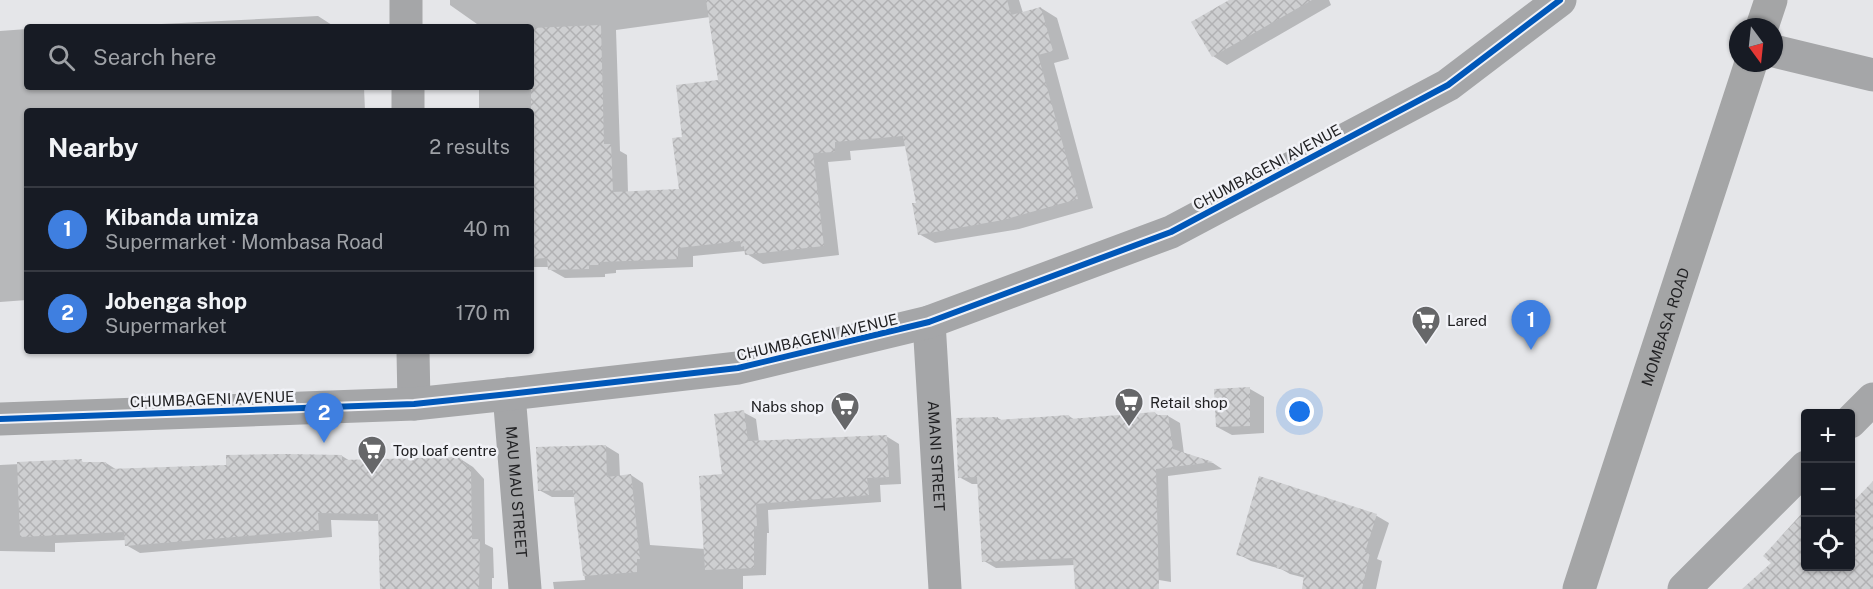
<!DOCTYPE html>
<meta charset="utf-8">
<style>
:root{--surface:#171b24;--page:#20242c;--text:#f1f3f6;--muted:#9ea1a6;--line:#363941;--accent:#1a73e8}
body{margin:0;font-family:"Public Sans",sans-serif;background:var(--page);color:var(--text)}
.controls{position:absolute;right:18px;bottom:18px;display:grid;overflow:hidden;border-radius:6px;box-shadow:0 2px 4px #0004}
.controls button{width:54px;height:54px;display:grid;place-items:center;padding:0;border:0;border-bottom:2px solid var(--line);background:var(--surface);color:var(--text);font:30px sans-serif}
.compass{position:absolute;left:1729px;top:18px;width:54px;height:54px;border-radius:50%;background:var(--surface);box-shadow:0 2px 4px #0004;rotate:165deg}
.you{position:absolute;left:1300px;top:412px;width:21px;height:21px;margin:-15px;border:4px solid #fff;border-radius:50%;background:#1a73e8;box-shadow:0 0 0 9px #1a73e833}
.badge{display:grid;place-items:center;width:39px;height:39px;border-radius:50%;background:var(--accent);color:#fff;font-size:20px;font-weight:700}
.pin{position:absolute;translate:-50% -50px;filter:drop-shadow(0 2px 3px #0008)}
.pin::after{content:'';position:absolute;top:32px;width:21px;height:18px;background:inherit;clip-path:polygon(0 0,100% 0,50% 100%)}
.list{margin:0;padding:0;list-style:none}
h2{display:flex;justify-content:space-between;align-items:center;height:78px;margin:0;padding:0 24px;font-size:26px}
h2 small{font-size:20px;font-weight:400;color:var(--muted)}
.list li{display:grid;grid-template-columns:39px 1fr auto;gap:18px;align-items:center;box-sizing:border-box;height:84px;padding:0 24px;border-top:2px solid var(--line)}
.list b{display:block;font-size:22px;white-space:nowrap}
.list p{margin:0;font-size:20px;white-space:nowrap;color:var(--muted)}
.list em{font-size:20px;font-style:normal;color:var(--muted)}
.icon{flex:none;width:33px;height:33px;fill:none;stroke:currentColor;stroke-width:2;stroke-linecap:round;stroke-linejoin:round}
.map{position:relative;flex:none;width:1873px;height:589px;overflow:hidden}
.search{position:absolute;background:var(--surface);box-shadow:0 2px 4px #0004;left:24px;top:24px;width:510px;height:66px;display:flex;align-items:center;gap:15px;box-sizing:border-box;padding:0 21px;border-radius:6px;color:var(--muted);font-size:22px}
.panel{position:absolute;background:var(--surface);box-shadow:0 2px 4px #0004;left:24px;top:108px;width:510px;height:246px;border-radius:6px}
.map>svg:first-child{display:block}
</style>
<div class="map">
<svg width="1873" height="589" viewBox="0 0 1873 589">
<defs>
<pattern id="building-cross-hatch" width="8" height="8" patternUnits="userSpaceOnUse" patternTransform="scale(1.5)"><rect width="8" height="8" fill="#cecfd1"/><path d="M0 0l8 8M0 8l8-8" fill="none" stroke="#b1b1b3"/></pattern>
</defs>
<rect width="100%" height="100%" fill="#e5e6e9"/>
<!-- shadow -->
<path fill="#0003" fill-rule="evenodd" d="M450,0h569l4,13 18,-5 16,10 12,41 -15,4 39,145 -74,21 -84,14 -16,-9 -1,-30 -12,-58 -56,5 1,9 -23,2 11,93 -76,9 -16,-10 -2,-3 -52,5v11l-77,3v3l-11,1v3l-40,1 -16,-9v-2h-18v-156h-74v-2h22v-22h52v-60h-54v-3l-27,-19zM710,17l10,64 -37,57 -3,53 -52,2 -1,-38 -7,-4 -4,-121z
M1230,0h99l2,5 -104,60 -14,-9z
M318,16l14,9v2h-231z
M27,29v58h337l1,24h-338v189l-27,2v-271z
M1250,389l14,8v36l-32,2 -15,-8 -1,-37z
M743,412l13,7 3,23 127,-6 13,8 2,40 -21,1 1,17 -113,8 1,23h-2l-1,42 -23,1v13h-189l-1,-7 32,-2 -10,-83h-23l-13,-7 -2,-42 69,-2 13,8 1,23 11,-2 12,8 7,62 55,4 19,-73z
M1155,413l6,4 7,-1 12,7 4,31 29,9 9,6 -54,7 3,106 -12,-2 -2,9h-81l-1,-24 -79,3 -12,-7 -5,-77h-7l-13,-7 -2,-57 41,-2 5,3 66,-5 6,4z
M342,456l8,5 109,-3 14,9 11,12 1,65 8,4 1,30h-2v11h-96l-16,-68 -49,-1 1,17 -192,16 -14,-8v-5l-71,3v9l-55,-1v-86l81,-4 6,3 19,-1 11,7 110,-3z
M1260,478l117,38 12,7 -12,36 5,2 -6,28h-28l-58,-15 -9,-5 -30,-8 -13,-7z
M1873,483v106h-129l62,-23h44v-59z"/>
<!-- building -->
<path fill="url(#building-cross-hatch)" d="M706,0h301l4,15 30,-8 12,44 -15,4 40,144 -75,21 -85,15 -6,-32h4l-13,-67 -68,6v10l-22,1 11,93 -79,9 -1,-9 -3,1 -1,-6 -62,7v11l-78,3v3h-11v4l-41,1 -1,-12 -16,1v-231l70,-3 3,119h7l2,48 66,-3 -7,-51 10,-1 -6,-52 42,-5z
M1229,0h83l-100,57 -21,-35z
M1250,387v39l-34,1 -2,-38z
M744,410l4,31 139,-6 2,42 -22,1 2,17 -113,9 1,22 -3,1v41l-49,2 -6,-94 23,-2 -8,-60z
M1155,412l1,3h12l5,34 40,13 -57,7 3,120h-84l-2,-31 -91,4 -5,-85 -19,1 -2,-60 42,-1v3l71,-5 1,4z
M606,445l1,32 24,-3 9,85h-3v13l-54,4 -10,-86 -35,1 -2,-44z
M285,454l57,1v5l117,-3 12,13 1,69h8l-1,50h-99l-2,-75 -60,-1 1,17 -194,16 -1,-14 -104,5 -3,-75 65,-3v3h24l1,7 119,-4v-10z
M1259,476l118,38 -12,38 5,1 -8,36h-60l2,-14 -28,-7 1,-3 -41,-10z
M1873,481v108h-131l29,-26 -8,-7 43,-47v58h45v-63z"/>
<g fill="none" stroke-linecap="round" stroke-linejoin="round">
<!-- minor -->
<g stroke="#a5a6a8" stroke-width="33">
<path d="M406,0v27"/>
<path d="M1774,51l99,24"/>
<path d="M408,87v24"/>
<path id="s1" d="M929,322l16,267"/>
<path d="M413,351l1,53"/>
<path id="s2" d="M509,394l16,195"/>
<path d="M0,419l414,-15 95,-10 229,-26 191,-46 242,-90 277,-147 112,-85"/>
<path d="M1850,422l23,-23"/>
<path d="M1684,589l122,-122"/>
</g>
<!-- highway -->
<g stroke="#a4a5a6" stroke-width="33">
<path d="M1762,27l9,-27"/>
<path id="s3" d="M1579,589l172,-526"/>
</g>
<!-- cycleway casing -->
<g stroke="#f1f2f7" stroke-width="10">
<path id="cycleway" d="M0,419l414,-15 95,-10 229,-26 191,-46 242,-90 277,-147 112,-85"/>
</g>
<!-- cycleway -->
<use href="#cycleway" stroke="#0057b8" stroke-width="6"/>
</g>
<!-- icons -->
<defs>
<g id="supermarket-pin" transform="scale(1.5)"><path d="M0 17L-7.5 6A9.5 9.5 0 1 1 7.5 6Z" fill="#666769" stroke="#f1f2f7"/><path d="M-6-5.5h2.5l.6 2H6L4.5 2H-2.5L-4.4-4H-6ZM-1.5 3.2a1.3 1.3 0 1 0 .1 0ZM3 3.2a1.3 1.3 0 1 0 .1 0Z" fill="#fff"/></g>
</defs>
<g fill-rule="evenodd">
<use href="#supermarket-pin" x="1426" y="320"/>
<use href="#supermarket-pin" x="1129" y="402"/>
<use href="#supermarket-pin" x="845" y="406"/>
<use href="#supermarket-pin" x="372" y="450"/>
</g>
<g text-anchor="middle" dominant-baseline="central" stroke-width="5" stroke-linejoin="round" paint-order="stroke">
<!-- street labels -->
<g font-size="15" fill="#222224" stroke="#f1f2f7">
<text transform="translate(1267 167) rotate(-28)">CHUMBAGENI AVENUE</text>
<text stroke="none"><textPath href="#s3" startOffset="276">MOMBASA ROAD</textPath></text>
<text transform="translate(817 337) rotate(-13)">CHUMBAGENI AVENUE</text>
<text transform="translate(212 399) rotate(-2)">CHUMBAGENI AVENUE</text>
<text stroke="none"><textPath href="#s1" startOffset="134">AMANI STREET</textPath></text>
<text stroke="none"><textPath href="#s2" startOffset="98">MAU MAU STREET</textPath></text>
</g>
<!-- poi labels -->
<g font-size="15" fill="#222224" stroke="#f1f2f7" text-anchor="start">
<text x="1447" y="320">Lared</text>
<text x="1150" y="402">Retail shop</text>
<text x="824" y="406" text-anchor="end">Nabs shop</text>
<text x="393" y="450">Top loaf centre</text>
</g>
</g>
</svg>
<div class="controls">
<button>+</button>
<button>−</button>
<button><svg class="icon" aria-label="locate" viewBox="0 0 24 24"><circle cx="12" cy="12" r="6"/><path d="M12 2v4M12 18v4M2 12h4M18 12h4"/></svg></button>
</div>
<svg class="compass" viewBox="-18 -18 36 36"><path d="M0-13l5 13h-10z" fill="#e53935"/><path d="M0 13l5-13h-10z" fill="#9ea1a6"/></svg>
<div class="you"></div>
<div class="pin badge" style="left:1531px;top:350px;background:#3f7fe0">1</div>
<div class="pin badge" style="left:324px;top:443px;background:#3f7fe0">2</div>
<div class="search"><svg class="icon" aria-label="search" viewBox="0 0 24 24"><circle cx="10" cy="10" r="6"/><path d="M15 15l6 6"/></svg>Search here</div>
<section class="panel">
<h2>Nearby<small>2 results</small></h2>
<ul class="list">
<li><span class="badge" style="background:#3f7fe0">1</span><div><b>Kibanda umiza</b><p>Supermarket · Mombasa Road</p></div><em>40 m</em></li>
<li><span class="badge" style="background:#3f7fe0">2</span><div><b>Jobenga shop</b><p>Supermarket</p></div><em>170 m</em></li>
</ul>
</section>
</div>
